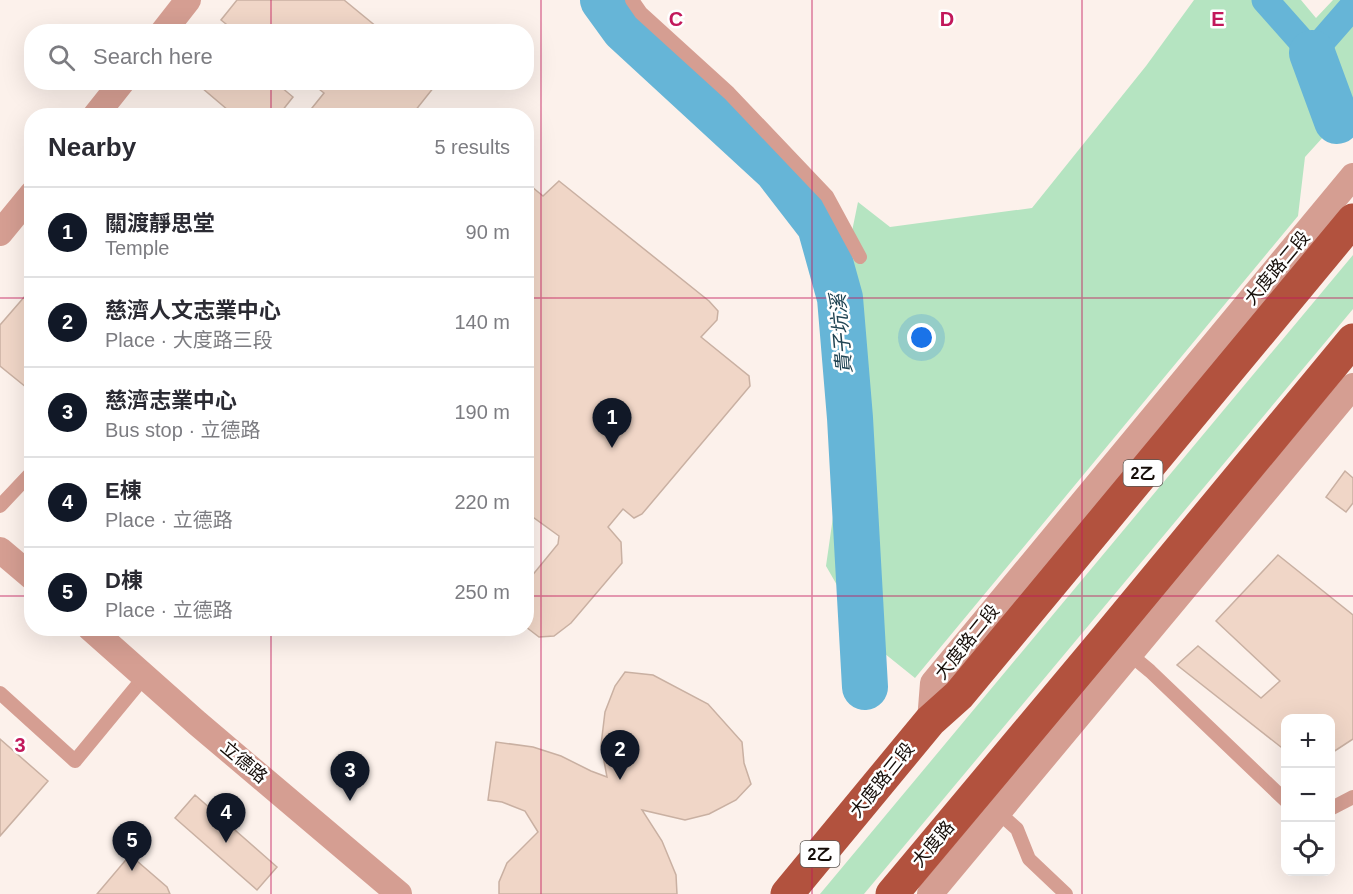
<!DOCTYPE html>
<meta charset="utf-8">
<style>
:root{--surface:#fff;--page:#f7f7f7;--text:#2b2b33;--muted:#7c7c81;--line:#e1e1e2;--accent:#111827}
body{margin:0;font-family:Arial,"Noto Sans TC",sans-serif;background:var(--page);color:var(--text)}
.controls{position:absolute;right:18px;bottom:18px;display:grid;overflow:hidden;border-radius:12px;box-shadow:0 6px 24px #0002}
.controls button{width:54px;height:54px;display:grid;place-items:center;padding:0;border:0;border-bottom:2px solid var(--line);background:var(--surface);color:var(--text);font:30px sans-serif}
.you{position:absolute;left:922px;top:338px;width:21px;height:21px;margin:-15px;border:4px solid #fff;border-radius:50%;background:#1a73e8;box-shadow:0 0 0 9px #1a73e833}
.badge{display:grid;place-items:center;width:39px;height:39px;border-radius:50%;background:var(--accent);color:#fff;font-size:20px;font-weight:700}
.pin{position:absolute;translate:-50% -50px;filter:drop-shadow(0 2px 3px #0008)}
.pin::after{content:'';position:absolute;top:32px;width:21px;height:18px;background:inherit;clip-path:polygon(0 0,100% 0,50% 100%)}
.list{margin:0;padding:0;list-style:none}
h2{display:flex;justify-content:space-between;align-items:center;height:78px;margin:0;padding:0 24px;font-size:26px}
h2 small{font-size:20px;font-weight:400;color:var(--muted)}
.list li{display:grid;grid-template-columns:39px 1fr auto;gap:18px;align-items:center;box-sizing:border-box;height:90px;padding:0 24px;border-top:2px solid var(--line)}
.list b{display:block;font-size:22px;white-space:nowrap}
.list p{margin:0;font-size:20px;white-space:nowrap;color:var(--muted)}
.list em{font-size:20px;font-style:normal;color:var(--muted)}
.icon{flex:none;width:33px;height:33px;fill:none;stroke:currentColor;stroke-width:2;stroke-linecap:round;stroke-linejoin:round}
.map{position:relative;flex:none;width:1353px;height:894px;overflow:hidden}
.search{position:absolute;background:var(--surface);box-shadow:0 6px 24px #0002;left:24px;top:24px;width:510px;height:66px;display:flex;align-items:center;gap:15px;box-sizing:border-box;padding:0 21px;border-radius:24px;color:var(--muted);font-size:22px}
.panel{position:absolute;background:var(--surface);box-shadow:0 6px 24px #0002;left:24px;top:108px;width:510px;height:528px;border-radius:24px}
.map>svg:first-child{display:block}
</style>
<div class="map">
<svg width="1353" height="894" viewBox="0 0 1353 894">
<rect width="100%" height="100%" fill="#fcf1eb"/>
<!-- green -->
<path fill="#b5e4c1" d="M1194,0h107l15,18 17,-18h20v104l-48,53 -7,59 -383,462 -46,-37 -43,-75 13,-91 25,-108 -16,-116 10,-49 32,25 142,-19 114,-142z
M1353,255v54l-489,585h-44z"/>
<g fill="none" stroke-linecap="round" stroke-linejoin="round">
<!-- canal -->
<path stroke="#66b5d7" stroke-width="27" d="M1265,0l47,53 41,-47"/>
<!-- river -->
<path stroke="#66b5d7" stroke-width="46" d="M603,0l21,29 152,140 44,57 20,72 10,120 15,269
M1312,53l25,68"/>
</g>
<!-- building -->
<path fill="#f0d6c7" stroke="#c9b0a2" stroke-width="1.5" d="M237,0h107l39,32h-147l-15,-12z
M195,82h80l18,15 -15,19h-43z
M310,82h128l-27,34h-100l-3,-3 16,-20z
M559,181l150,120 9,10 -1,9 -16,17 48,39 1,10 -108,128 -8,4 -11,-9 -15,18 13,15 1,21 -51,60 -17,13 -15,1 -13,-10v-44l32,-39 1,-8 -33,-24v-330l17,14z
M32,288v104l-32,-26v-41z
M1345,471l8,7v25l-7,9 -20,-15z
M1278,555l75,60v124l-23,15v-36h-44v33l-109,-86 21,-19 63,52 19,-17 -64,-60z
M625,672l28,3 55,29 34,38 2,21 7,21 -15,16 -27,14 -24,6 -43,-10 20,31 14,34 1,19h-178v-12l8,-19 31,-31 -13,-21 -23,-9 -14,-2 8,-58 37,5 28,9 30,15 16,6 -6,-32 4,-33 10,-26z
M0,739l48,42 -48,55z
M195,795l82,72 -20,23 -82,-72z
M130,855l37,32 3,7h-73z"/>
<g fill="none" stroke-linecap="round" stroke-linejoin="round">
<!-- service -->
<path stroke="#d59e92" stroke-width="14" d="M632,0l9,13 88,80 98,103 33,61
M0,506l32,-34
M1126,651l24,20 136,130
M0,693l75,68 70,-85
M1330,809l23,-12
M998,812l19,17 12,30 37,35"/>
<!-- minor -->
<path stroke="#d59e92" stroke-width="26" d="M163,32l25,-32
M95,116l27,-34
M0,233l32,-39
M0,550l32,27
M90,628l107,95 202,171
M930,721l3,-38 420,-507
M930,894l423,-508"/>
<!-- primary -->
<path stroke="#b2523e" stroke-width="33" d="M787,894l143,-173 29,-26 394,-475
M892,894l216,-258 245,-296"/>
</g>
<!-- grid -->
<path fill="none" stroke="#c2185b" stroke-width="1.5" stroke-opacity="0.55" d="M271,0v32M541,0v894M812,0v894M1082,0v894M271,82v34M0,298h32M526,298h827M0,596h32M526,596h827M271,628v266"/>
<g text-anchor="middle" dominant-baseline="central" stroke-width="5" stroke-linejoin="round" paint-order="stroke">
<!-- shield labels -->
<g fill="#fff" stroke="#5b5652" stroke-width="1.5">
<rect x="1123.5" y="460" width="39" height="26" rx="4.5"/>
<rect x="800.5" y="841" width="39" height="26" rx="4.5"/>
</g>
<g font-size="16" font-weight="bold" fill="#150d08">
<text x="1143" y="473">2乙</text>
<text x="820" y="854">2乙</text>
</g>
<!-- street labels -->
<g font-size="18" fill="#150d08" stroke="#fff">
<text transform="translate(1277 268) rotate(-50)">大度路二段</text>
<text transform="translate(967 642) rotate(-51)">大度路二段</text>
<text transform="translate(244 762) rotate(40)">立德路</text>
<text transform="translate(882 780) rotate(-51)">大度路三段</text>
<text transform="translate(933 844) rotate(-50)">大度路</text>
</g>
<!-- water labels -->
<g font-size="20" font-style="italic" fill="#204453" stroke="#fff">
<text transform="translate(841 334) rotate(-95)">貴子坑溪</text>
</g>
</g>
<g font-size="20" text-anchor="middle" font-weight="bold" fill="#c2185b" stroke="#fff" stroke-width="5" stroke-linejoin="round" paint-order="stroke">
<text x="676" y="26">C</text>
<text x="947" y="26">D</text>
<text x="1218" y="26">E</text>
<text x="20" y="752">3</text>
</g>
</svg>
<div class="controls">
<button>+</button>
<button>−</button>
<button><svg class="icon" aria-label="locate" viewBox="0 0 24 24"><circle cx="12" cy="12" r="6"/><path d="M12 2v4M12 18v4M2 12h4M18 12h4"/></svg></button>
</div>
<div class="you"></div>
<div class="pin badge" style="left:612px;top:448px">1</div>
<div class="pin badge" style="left:620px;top:780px">2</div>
<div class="pin badge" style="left:350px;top:801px">3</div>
<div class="pin badge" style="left:226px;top:843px">4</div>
<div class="pin badge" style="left:132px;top:871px">5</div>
<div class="search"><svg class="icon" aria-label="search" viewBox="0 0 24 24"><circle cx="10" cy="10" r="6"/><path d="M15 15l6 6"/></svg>Search here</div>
<section class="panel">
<h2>Nearby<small>5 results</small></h2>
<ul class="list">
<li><span class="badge">1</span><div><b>關渡靜思堂</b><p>Temple</p></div><em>90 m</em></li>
<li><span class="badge">2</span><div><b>慈濟人文志業中心</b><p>Place · 大度路三段</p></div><em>140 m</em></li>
<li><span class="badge">3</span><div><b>慈濟志業中心</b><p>Bus stop · 立德路</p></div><em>190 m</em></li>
<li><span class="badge">4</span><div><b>E棟</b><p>Place · 立德路</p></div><em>220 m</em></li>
<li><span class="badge">5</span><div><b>D棟</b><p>Place · 立德路</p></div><em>250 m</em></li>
</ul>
</section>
</div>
